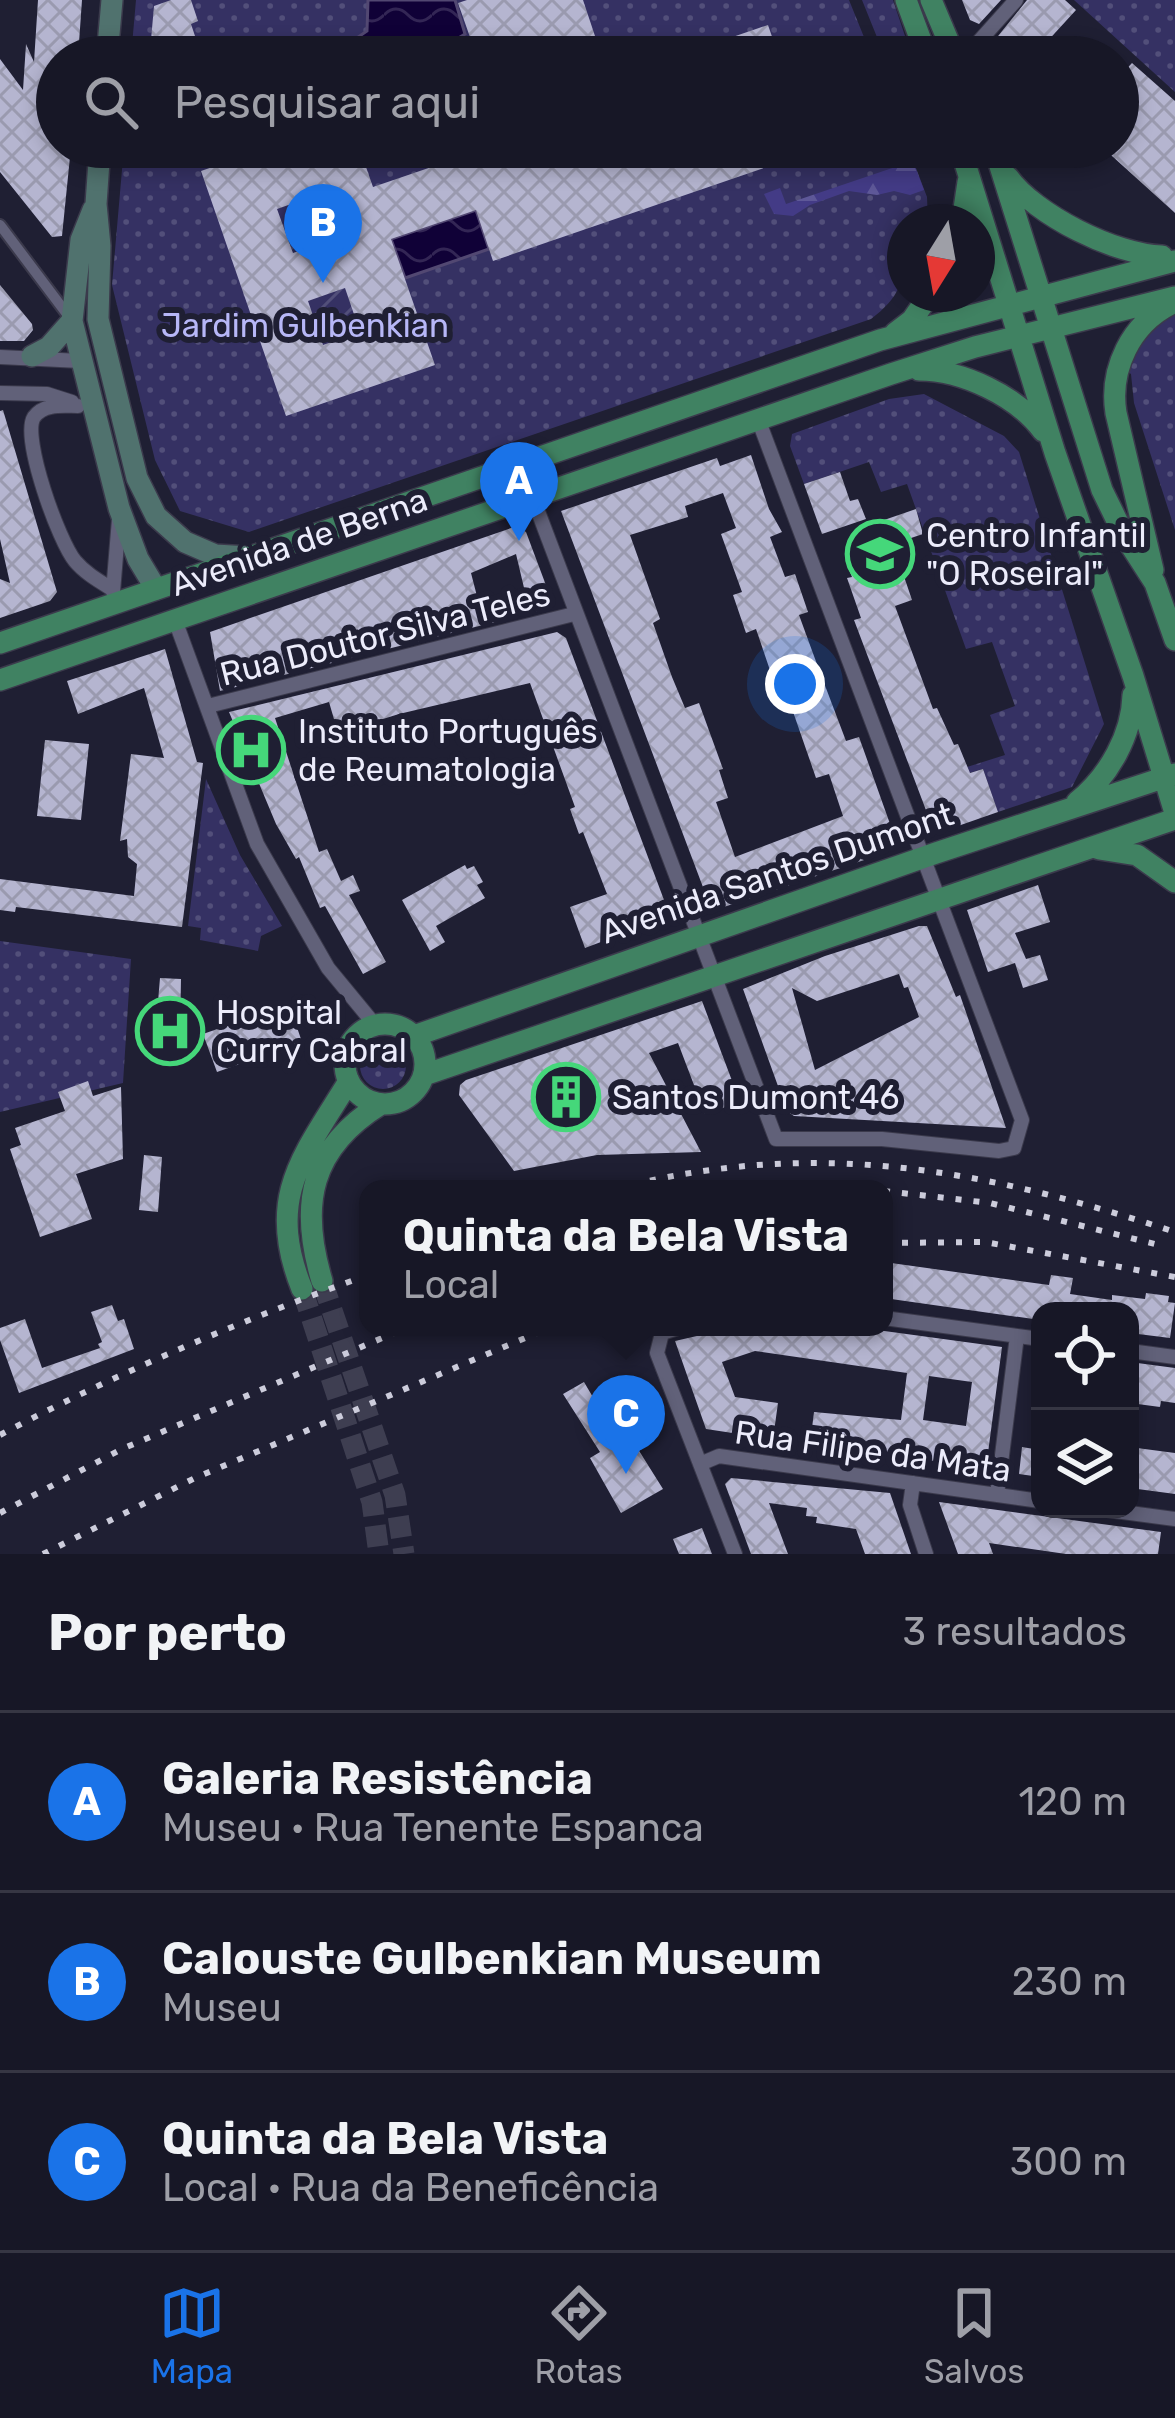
<!DOCTYPE html>
<html lang="pt">
<meta charset="utf-8">
<style>
:root{--surface:#171726;--page:#20202e;--text:#f1f3f6;--muted:#9e9fa7;--line:#363643;--accent:#1a73e8}
body{margin:0;font-family:Rubik,sans-serif;background:var(--page);color:var(--text)}
.controls{position:absolute;right:36px;bottom:36px;display:grid;overflow:hidden;border-radius:24px;box-shadow:0 6px 18px #0003}
.controls button{width:108px;height:108px;display:grid;place-items:center;padding:0;border:0;border-bottom:3px solid var(--line);background:var(--surface);color:var(--text);font:60px sans-serif}
.compass{position:absolute;left:887px;top:204px;width:108px;height:108px;border-radius:50%;background:var(--surface);box-shadow:0 6px 18px #0003;rotate:191deg}
.you{position:absolute;left:795px;top:684px;width:42px;height:42px;margin:-30px;border:9px solid #fff;border-radius:50%;background:#1a73e8;box-shadow:0 0 0 18px #1a73e833}
.badge{display:grid;place-items:center;width:78px;height:78px;border-radius:50%;background:var(--accent);color:#fff;font-size:39px;font-weight:700}
.pin{position:absolute;translate:-50% -99px;filter:drop-shadow(0 3px 6px #0008)}
.pin::after{content:'';position:absolute;top:63px;width:42px;height:36px;background:inherit;clip-path:polygon(0 0,100% 0,50% 100%)}
.popup{position:absolute;left:359px;top:1180px;width:534px;height:156px;box-sizing:border-box;display:grid;place-content:center;border-radius:24px;background:var(--surface);filter:drop-shadow(0 3px 9px #0005);font-size:39px;white-space:nowrap;color:var(--muted)}
.popup b{font-size:45px;color:var(--text)}
.popup::after{content:'';position:absolute;left:50%;top:100%;margin-left:-24px;border:24px solid transparent;border-top-color:var(--surface)}
.list{margin:0;padding:0;list-style:none}
h2{display:flex;justify-content:space-between;align-items:center;height:156px;margin:0;padding:0 48px;font-size:51px}
h2 small{font-size:39px;font-weight:400;color:var(--muted)}
.list li{display:grid;grid-template-columns:78px 1fr auto;gap:36px;align-items:center;box-sizing:border-box;height:180px;padding:0 48px;border-top:3px solid var(--line)}
.list b{display:block;font-size:45px;white-space:nowrap}
.list p{margin:0;font-size:39px;white-space:nowrap;color:var(--muted)}
.list em{font-size:39px;font-style:normal;color:var(--muted)}
.icon{flex:none;width:66px;height:66px;fill:none;stroke:currentColor;stroke-width:2;stroke-linecap:round;stroke-linejoin:round}
.map{position:relative;flex:none;width:1175px;height:1554px;overflow:hidden}
.search{position:absolute;background:var(--surface);box-shadow:0 6px 18px #0003;left:36px;right:36px;top:36px;height:132px;display:flex;align-items:center;gap:30px;box-sizing:border-box;padding:0 42px;border-radius:66px;color:var(--muted);font-size:45px}
.sheet{height:696px;background:var(--surface)}
nav{display:flex;justify-content:space-around;align-items:center;box-sizing:border-box;height:168px;border-top:3px solid var(--line);background:var(--surface);font-size:33px;color:var(--muted)}
nav a{display:grid;justify-items:center;gap:6px}
nav .on{color:var(--accent)}
.map>svg:first-child{display:block}
</style>
<div class="map">
<svg width="1175" height="1554" viewBox="0 0 1175 1554">
<defs>
<pattern id="grass-dots" width="8" height="8" patternUnits="userSpaceOnUse" patternTransform="scale(3)"><rect width="8" height="8" fill="#353163"/><path d="M2 2h.1M6 6h.1" fill="none" stroke="#524f7a" stroke-width="1.8" stroke-linecap="round"/></pattern>
<pattern id="forest-firs" width="22" height="20" patternUnits="userSpaceOnUse" patternTransform="scale(3)"><rect width="22" height="20" fill="#433b86"/><path d="M5 1l3.5 6h-7zM16 11l3.5 6h-7z" fill="#5e5898"/></pattern>
<pattern id="garden-furrows" width="10" height="10" patternUnits="userSpaceOnUse" patternTransform="scale(3)"><rect width="10" height="10" fill="#353163"/><path d="M-1 1l2-2M0 10L10 0M9 11l2-2" fill="none" stroke="#524f7a"/></pattern>
<pattern id="water-waves" width="16" height="10" patternUnits="userSpaceOnUse" patternTransform="scale(3)"><rect width="16" height="10" fill="#100137"/><path d="M0 5q4-4 8 0t8 0" fill="none" stroke="#332655"/></pattern>
<pattern id="building-cross-hatch" width="8" height="8" patternUnits="userSpaceOnUse" patternTransform="scale(3)"><rect width="8" height="8" fill="#b5b5d0"/><path d="M0 0l8 8M0 8l8-8" fill="none" stroke="#9a9aaf"/></pattern>
</defs>
<rect width="100%" height="100%" fill="#1f1f33"/>
<!-- grass -->
<path fill="url(#grass-dots)" d="M136,0h713l23,57h-741z
M862,0h31l19,57h-27z
M1074,0h101v92z
M124,147h784l19,50 1,25h-23c0,45 5,68 -34,97l-622,213 -69,-21 -25,-51 -43,-175z
M1175,312v218l-41,-127 -3,-29 -7,-5 30,-43z
M924,394l80,42 15,16 85,272 -32,63 -74,25 -15,-43 -14,4 -2,-6 38,-12 -15,-40 25,-9 -23,-64 -26,7 -59,-165 -26,8 -12,-30 -65,22 -14,-38 2,-12 97,-35z
M206,779l34,76 42,71 -21,10 -3,15 -58,-11 1,-12 -13,-2z
M0,941l131,18 -8,124 -123,29z
M360 1066a23 23 0 1 1 46 0a23 23 0 1 1-46 0Z"/>
<!-- forest -->
<path fill="url(#forest-firs)" d="M913,161l11,29 -14,5 -16,-4 -17,4 -28,-4 -39,14 -17,11 -19,-2 -10,-20 16,-6 6,16z"/>
<!-- garden -->
<path fill="url(#garden-furrows)" d="M314,196l15,44 -36,13 -16,-44z
M345,288l15,44 -37,13 -15,-44z"/>
<!-- water -->
<path fill="url(#water-waves)" stroke="#524872" stroke-width="3" d="M368,0h87l10,34 -25,15 -40,4 -30,-4 -21,8h-20l38,-26z
M476,210l13,39 -84,29 -14,-39z"/>
<!-- building -->
<path fill="url(#building-cross-hatch)" fill-rule="evenodd" d="M38,0h44l-4,57h-21v90h14l-9,89 -10,1 -52,-65v-113l23,31 3,-46 8,18z
M171,0h20l7,21 -7,3 4,12 -40,16 -4,-12 3,-34z
M467,0h116l19,57h-125l-19,-54z
M962,0h39l-22,24 -9,-4z
M1027,0h38l11,10 -43,47h-31l-12,-11z
M768,25l11,32h-99v-2z
M1132,63l43,38v112l-73,-66h16v-69z
M270,147h89l14,40 117,-40 329,2 -326,112 -17,-51 -85,29 44,126 -149,51 -85,-245zM314,196l15,44 -36,13 -16,-44zM345,288l15,44 -37,13 -15,-44z
M0,285l32,39 1,6 -9,11h-24z
M3,410l54,182 -7,9 -50,17v-39l10,4 -10,-44v-128z
M751,455l18,54 13,23 -12,5 15,40 10,-3 13,38 -9,3 19,52 28,74 13,-4 35,98 -4,15 -11,5 -167,56 -151,-400 156,-53 3,8zM723,493l13,35 -15,6 21,58 -9,3 13,38 10,-4 18,53 8,-2 34,98 13,-4 14,42 -108,41 -19,-55 12,-4 -9,-28 4,-1 -24,-66 -14,5 -13,-31 -19,-54 7,-4 -30,-84 58,-18 -3,-11z
M840,472l10,29 8,-2 8,20 -44,15 -18,-50z
M916,509l7,25 -30,10 19,56 -17,6 38,103 4,-1 17,37 4,-1 12,29 13,-4 15,43 -63,22 -81,-214 7,-2 -14,-40 5,-1 -4,-10 12,-4 -3,-6 9,-3 -8,-25z
M517,526l9,6 24,64 -3,13 -327,82 -10,-59zM516,554l9,38 -46,12 -8,-31z
M557,632l9,6 104,278 -85,32 -15,-41 37,-13 -24,-62 -4,2 -9,-25 5,-2 -45,-124 -131,31 -61,19 -9,-31 -54,16 44,134 8,-3 14,32 12,-6 7,16 -11,4 37,67 -23,12 -38,-68 -5,2 -21,-51 -3,2 -20,-35 -47,-112z
M165,649l32,113 6,1 -21,164 -166,-20 -1,5 -15,-2v-31l134,17 3,-32 -9,-7 -1,-18 -7,2 11,-87 33,4 -20,-70 -66,26 -11,-33z
M45,740l44,4 -8,76 -44,-4z
M465,865l2,4 7,-3 9,16 -6,3 8,13 -49,28 9,16 -15,9 -28,-51z
M1038,885l12,37 -35,11 11,26 14,-4 8,25 -25,8 -8,-25 -27,9 -21,-62z
M919,926h8l29,71 4,-2 46,133 -212,-12 -7,-5 -44,-122 82,-33zM899,974l5,14 4,-1 11,30 -104,53 -23,-82 25,13z
M160,978l21,1 -1,58 -4,-1 -2,26 -21,-2z
M702,1001l38,101 -35,12 -27,-71 -29,10 52,99 -104,3 -83,16 -55,-76 1,-10 6,-5z
M289,1004l13,38 -85,30 -14,-38z
M88,1081l5,15 28,-9 2,72 -47,15 16,45 -52,18 -30,-88 11,-4 -6,-17 50,-17 -7,-19z
M144,1155l18,2 -4,55 -19,-2z
M884,1262l165,23 2,-10 22,3 -3,16 42,6v-5l33,4 1,-6 23,3 -1,6 7,1 -5,35 -40,-5v-22h-90v9l-156,-22z
M112,1305l6,16 6,-2 10,30 -115,44 -19,-53v-12l25,-9 17,49 58,-20 -2,-4 4,-2 -11,-30z
M736,1327h119l147,20 -16,121 -176,-24 4,-32 87,8 6,-47 -152,-22 -33,11 13,35 43,6 -5,36 -67,-10 -31,-88zM929,1376l43,6 -6,44 -43,-6z
M1130,1362l45,6v35l-14,-2 -1,6 -30,-4z
M628,1379l24,40 -26,11 37,59 -42,24 -31,-55 10,-6 -37,-58 21,-12 10,17z
M1022,1447l18,3v27l-21,-3z
M1137,1448l38,5v41l-45,-6v-33l6,1z
M731,1478l159,15 21,61h-46l-9,-25 -40,-6 1,-6 -11,-1 1,-8 -38,-5 19,51h-37l-26,-70z
M939,1502l222,30 -3,22h-92l-77,-11 4,11h-35z
M702,1528l10,26h-33l-6,-15z"/>
<g fill="none" stroke-linecap="round" stroke-linejoin="round">
<!-- primary-tunnel -->
<path stroke="#3e3e51" stroke-width="21" stroke-dasharray="21 10" stroke-linecap="butt" d="M322,1281l73,214 9,59
M302,1289l70,213 7,52"/>
<!-- pedestrian casing -->
<g stroke="#3b3a4c" stroke-width="14">
<path id="pedestrian" d="M0,225l70,93"/>
</g>
<!-- minor casing -->
<g stroke="#3b3a4c" stroke-width="16">
<path id="minor" d="M965,57l51,-57
M0,357l80,4
M0,393l47,1 25,8
M78,406c-14,0 -34,-3 -44,11 -13,20 25,125 41,144 10,12 24,20 37,28
M520,464l256,675h106l117,12 15,-3 8,-28 -264,-701
M113,592l6,-73
M175,620l82,224 71,124 47,57
M208,706l366,-92
M884,1318l156,21
M681,1327l-19,6 -5,20 78,201
M1130,1351l45,6
M700,1464l19,-8 321,45
M913,1483l-3,22 16,49
M997,1495l20,-159
M1100,1509l75,10"/>
</g>
<!-- secondary casing -->
<g stroke="#3b3a4c" stroke-width="24">
<path id="secondary" d="M107,57l5,-57
M100,147l-4,57 4,42 -2,73 39,159 19,38 29,26 30,13 34,2
M93,210l-12,30 -9,81 47,187 19,51 18,30
M32,356l17,-9 23,-26"/>
</g>
<!-- primary casing -->
<g stroke="#3b3a4c" stroke-width="24">
<path id="primary" d="M906,0l21,57
M931,0l24,57
M960,147l95,306 78,223 42,137
M994,147l108,343 22,45 31,48 20,57
M1008,177c27,38 108,78 154,79
M962,222l6,-40
M895,333l17,-13 18,-26
M919,370c43,0 98,26 124,61
M1153,570l-37,-157c-7,-44 15,-89 55,-109
M0,643l880,-303 295,-79
M0,680l891,-306 84,-27 200,-50
M1077,802c32,-26 55,-67 56,-107
M1099,849l38,6 38,27
M345 1064a40 40 0 1 1 80 0a40 40 0 1 1-80 0Z
M414,1036l522,-183 239,-79
M424,1075l751,-256
M322,1281c-23,-77 -12,-133 59,-177
M302,1289c-37,-92 1,-133 47,-208"/>
</g>
<!-- pedestrian -->
<use href="#pedestrian" stroke="#616179" stroke-width="10"/>
<!-- minor -->
<use href="#minor" stroke="#616179" stroke-width="14"/>
<!-- secondary -->
<use href="#secondary" stroke="#50726e" stroke-width="21"/>
<!-- primary -->
<use href="#primary" stroke="#408262" stroke-width="21"/>
<!-- rail -->
<path stroke="#ccccdb" stroke-width="6" stroke-dasharray="6 12" stroke-linecap="butt" d="M615,1189c199,-52 368,-20 560,43
M884,1191l106,12 173,43
M884,1243l101,-1 190,35
M0,1435c119,-63 242,-115 368,-160
M0,1513l122,-64 286,-122
M43,1554l152,-76 356,-151"/>
</g>
<!-- icons -->
<defs>
<g id="school-ring" transform="scale(3.45)"><circle r="9.5" fill="#1f1f33" stroke="#45d77a" stroke-width="1.5"/><path d="M0-5L7-2L0 1L-7-2ZM-4 1L0 2.5L4 1V4Q0 6-4 4Z" fill="#45d77a"/></g>
<g id="hospital-ring" transform="scale(3.45)"><circle r="9.5" fill="#1f1f33" stroke="#45d77a" stroke-width="1.5"/><path d="M-5-5h3v3.5h4V-5h3V5h-3V1.5h-4V5h-3Z" fill="#45d77a"/></g>
<g id="building-ring" transform="scale(3.45)"><circle r="9.5" fill="#1f1f33" stroke="#45d77a" stroke-width="1.5"/><path d="M-4-6H4V6H1V3H-1V6H-4ZM-2.5-4.3h1.7v1.8h-1.7ZM.8-4.3h1.7v1.8H.8ZM-2.5-1h1.7V.8h-1.7ZM.8-1h1.7V.8H.8Z" fill="#45d77a"/></g>
</defs>
<g fill-rule="evenodd">
<use href="#school-ring" x="880" y="554"/>
<use href="#hospital-ring" x="251" y="750"/>
<use href="#hospital-ring" x="170" y="1031"/>
<use href="#building-ring" x="566" y="1097"/>
</g>
<g text-anchor="middle" dominant-baseline="central" stroke-width="12" stroke-linejoin="round" paint-order="stroke">
<!-- park labels -->
<g font-size="33" fill="#b7b7f7" stroke="#1f1f33">
<text x="305" y="325">Jardim Gulbenkian</text>
</g>
<!-- poi labels -->
<g font-size="33" fill="#ececfb" stroke="#1f1f33" text-anchor="start">
<text x="926" y="535">Centro Infantil<tspan x="926" dy="38">"O Roseiral"</tspan></text>
<text x="298" y="731">Instituto Português<tspan x="298" dy="38">de Reumatologia</tspan></text>
<text x="216" y="1012">Hospital<tspan x="216" dy="38">Curry Cabral</tspan></text>
<text x="612" y="1097">Santos Dumont 46</text>
</g>
<!-- street labels -->
<g font-size="33" fill="#ececfb" stroke="#1f1f33">
<text transform="translate(299 542) rotate(-19)">Avenida de Berna</text>
<text transform="translate(385 634) rotate(-14)">Rua Doutor Silva Teles</text>
<text transform="translate(777 873) rotate(-19)">Avenida Santos Dumont</text>
<text transform="translate(873 1451) rotate(8)">Rua Filipe da Mata</text>
</g>
</g>
</svg>
<div class="controls">
<button><svg class="icon" aria-label="locate" viewBox="0 0 24 24"><circle cx="12" cy="12" r="6"/><path d="M12 2v4M12 18v4M2 12h4M18 12h4"/></svg></button>
<button><svg class="icon" aria-label="layers" viewBox="0 0 24 24"><path d="M12 4l9 5-9 5-9-5zM3 14l9 5 9-5"/></svg></button>
</div>
<svg class="compass" viewBox="-18 -18 36 36"><path d="M0-13l5 13h-10z" fill="#e53935"/><path d="M0 13l5-13h-10z" fill="#9e9fa7"/></svg>
<div class="you"></div>
<div class="pin badge" style="left:519px;top:541px">A</div>
<div class="pin badge" style="left:323px;top:283px">B</div>
<div class="pin badge" style="left:626px;top:1474px">C</div>
<div class="popup"><b>Quinta da Bela Vista</b>Local</div>
<div class="search"><svg class="icon" aria-label="search" viewBox="0 0 24 24"><circle cx="10" cy="10" r="6"/><path d="M15 15l6 6"/></svg>Pesquisar aqui</div>
</div>
<section class="sheet">
<h2>Por perto<small>3 resultados</small></h2>
<ul class="list">
<li><span class="badge">A</span><div><b>Galeria Resistência</b><p>Museu · Rua Tenente Espanca</p></div><em>120 m</em></li>
<li><span class="badge">B</span><div><b>Calouste Gulbenkian Museum</b><p>Museu</p></div><em>230 m</em></li>
<li><span class="badge">C</span><div><b>Quinta da Bela Vista</b><p>Local · Rua da Beneficência</p></div><em>300 m</em></li>
</ul>
</section>
<nav>
<a class="on"><svg class="icon" aria-label="map" viewBox="0 0 24 24"><path d="M3 6l6-2 6 2 6-2v14l-6 2-6-2-6 2zM9 4v14M15 6v14"/></svg>Mapa</a>
<a><svg class="icon" aria-label="directions" viewBox="0 0 24 24"><path d="M12 3l9 9-9 9-9-9zM9 14v-3h6M13 9l2 2-2 2"/></svg>Rotas</a>
<a><svg class="icon" aria-label="saved" viewBox="0 0 24 24"><path d="M7 4h10v16l-5-4-5 4z"/></svg>Salvos</a>
</nav>
